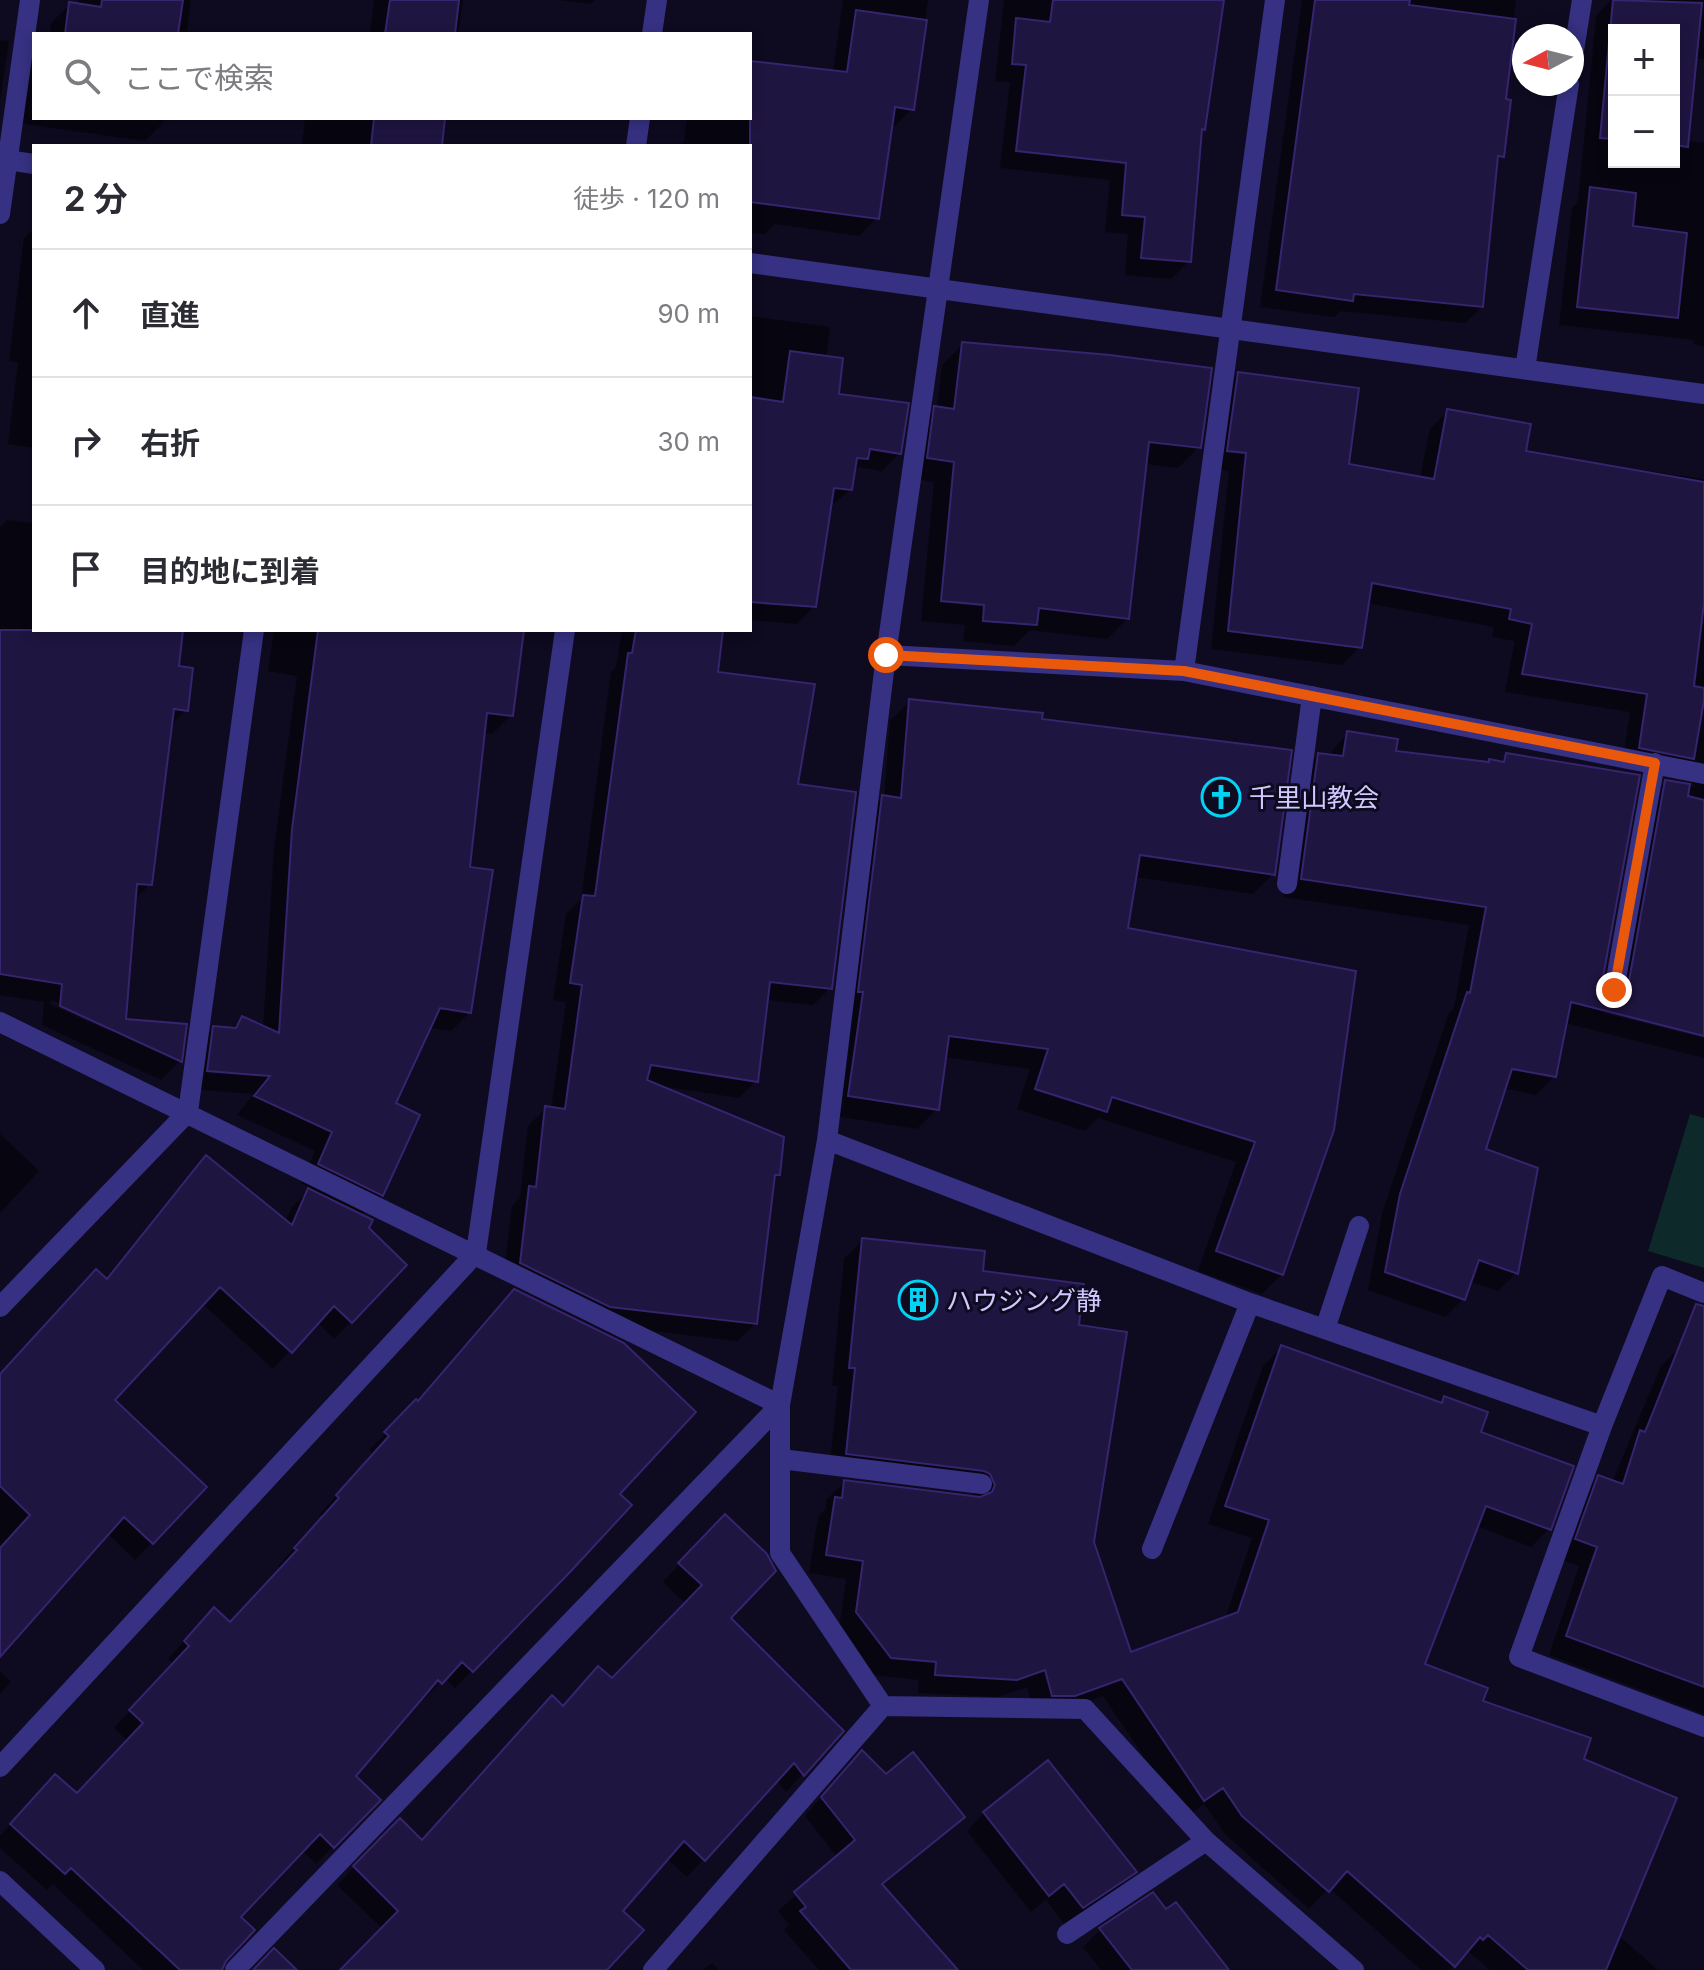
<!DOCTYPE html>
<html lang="ja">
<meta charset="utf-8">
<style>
:root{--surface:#fff;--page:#f7f7f7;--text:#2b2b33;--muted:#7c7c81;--line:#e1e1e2}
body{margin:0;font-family:Inter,"Noto Sans JP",sans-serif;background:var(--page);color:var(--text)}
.controls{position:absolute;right:24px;top:24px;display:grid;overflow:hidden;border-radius:0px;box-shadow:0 4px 12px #0003}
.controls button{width:72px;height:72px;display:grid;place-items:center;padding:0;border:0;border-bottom:2px solid var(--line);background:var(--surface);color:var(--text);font:40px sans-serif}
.compass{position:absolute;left:1512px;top:24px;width:72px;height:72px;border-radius:50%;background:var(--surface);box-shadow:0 4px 12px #0003;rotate:263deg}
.stop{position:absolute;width:24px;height:24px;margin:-18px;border:6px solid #ea580c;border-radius:50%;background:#fff}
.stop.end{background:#ea580c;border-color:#fff;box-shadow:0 2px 8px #0008}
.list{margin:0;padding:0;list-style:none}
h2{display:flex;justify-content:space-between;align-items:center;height:104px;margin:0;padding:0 32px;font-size:34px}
h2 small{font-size:26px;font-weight:400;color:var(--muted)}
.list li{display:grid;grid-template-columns:52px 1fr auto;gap:24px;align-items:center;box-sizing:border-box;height:128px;padding:0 32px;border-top:2px solid var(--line)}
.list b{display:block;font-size:30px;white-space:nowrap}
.list em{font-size:26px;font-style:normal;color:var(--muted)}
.icon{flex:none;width:44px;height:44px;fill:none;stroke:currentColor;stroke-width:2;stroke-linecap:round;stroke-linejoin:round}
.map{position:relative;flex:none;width:1704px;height:1970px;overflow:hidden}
.search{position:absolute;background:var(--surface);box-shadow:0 4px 12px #0003;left:32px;top:32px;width:720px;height:88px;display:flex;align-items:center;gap:20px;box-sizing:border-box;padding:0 28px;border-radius:0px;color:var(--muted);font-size:30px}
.panel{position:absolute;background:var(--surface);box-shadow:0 4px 12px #0003;left:32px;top:144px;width:720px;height:488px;border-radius:0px}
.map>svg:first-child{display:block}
</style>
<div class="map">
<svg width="1704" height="1970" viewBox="0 0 1704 1970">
<rect width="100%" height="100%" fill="#0e0a1f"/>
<!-- park -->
<path fill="#0d2929" d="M1690,1114l14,4v150l-56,-17z"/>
<!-- shadow -->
<path fill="#0007" fill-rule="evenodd" d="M78,0h113l-4,31 -137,3 1,-11 19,-19 10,2z
M374,0h89l-5,34h-88z
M559,0h36l-4,4z
M843,0h85l-16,109 -17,17h-5l-13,92 -18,18 -84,-12 -10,10 -15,-1v-87h-71l5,-5 3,-23h63v-55l83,9z
M1004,0h219l-20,129 -3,3 -11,129 -18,18 -46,-4 3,-41 -23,-2 5,-52 -110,-12 10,-86 -15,-1z
M1302,0h214l-12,101 -2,55 -6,6 -14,145 -17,16 -124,-12 -7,6 -74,-10z
M1611,0h93v59l-9,-1 -8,83 17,2v203l-11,-2 1,-4 -135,-15 13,-117 6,-6 18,-186zM1614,30h60v132h-60z
M0,40l9,1 -9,59z
M34,49v69h130v4l-19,19 -134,-19 8,-58z
M305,118h138l-3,28h-138z
M34,229v219l-26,-4 10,-82 -9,-1 15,-123z
M750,316l80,11 -4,31 11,37 63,58 -18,18 -24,-4 -5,5 -3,18 -21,17 -15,99 -17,18 -47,-4z
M963,344l236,103 -21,21 -33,-4 -17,154 -21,21 -77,-9 -16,16 -51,-5 2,-16 -44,-4 13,-139 -27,-4 7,-49 23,-20 5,-44z
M1238,374l109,91 73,13 10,-49 18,-18 76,42 180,26v555l-96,-24 -4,3 100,25v20l-139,-35 -11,53 -18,19 -33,-7 -19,62 32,123 -18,18 -29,-10 -6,18 -18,18 -77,-27 14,-76 67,-201 5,-5 15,-83 -185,-28 16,-123 18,-19 10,1 19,-22 46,18 94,12 12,-1 8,-7 97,245 7,2 37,-203 18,-18 30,5 -8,-8 -66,-13 8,-54 -125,-20 10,-51 -23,-4 2,-10 -127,-24 -7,44 -18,18 -131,-16 18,-178 -19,-2 10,-77z
M34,509v121h147l-5,38 10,42 -16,16 -20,158 -16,16 -11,121 62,5 -5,35 -19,19 -119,-55 2,-23 -44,-7v-468l7,-7 25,3zM52,1000l57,26v5l-59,-27z
M274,630h248l-11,85 -19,19 -9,-1 -15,135 2,144 -19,19 -22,-3 -36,76 -11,91 -21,21 6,12 37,37 -70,74 -17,-17 -44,47 -71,-66 -90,97 92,87 -69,73 -28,-27 -107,121v-280l79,-86 26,-8 101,-122 79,64 7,-15 19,-19 -10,-5 14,-32 -78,-36 17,-21 -65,-5 6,-42 19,-19 17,1 11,-11 21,10 11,-179 23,-173 -29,-5z
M622,630h99l-5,43 80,113 34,202 -17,17 -47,-5 -10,81 -17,17 -79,-12 118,88 -6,6 -17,144 -18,17 -145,-17 -89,-44 9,-74 8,-8 8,-72 18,-18 5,1 15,-107 -13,-2 13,-86 15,-14 30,-228 5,-5z
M910,701l130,20 233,153 -20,20 -118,-17 -9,53 228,43 -72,301 -20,20 -64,-23 38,-109 -138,-44 -13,13 -68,-22 13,-40 -86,-12 -7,52 -20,20 -88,-14 34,-298 21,-20 6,-76z
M0,1134l39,37 -39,42z
M863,1240l117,33 97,54 15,215 38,113 95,-36 27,-81 -44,-14 55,-158 18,-18 158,56 6,-6 34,36 70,95 -18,18 -55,-21 -54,140 160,94 36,175 40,35h-168l-21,-18 -20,18h-28l-92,-82 -20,21 -84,-75 -21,-30 -19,14 -82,-122 -48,17h-21l-7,-26 -29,10 -80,-4 1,-13 -46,-5 -34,-45 7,-51 -37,-6 9,-56 8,-8v-9l19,-18 130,16 -2,-6 -144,-20 9,-86h-6l12,-127z
M514,1291l103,203 -47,76 -115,118 -11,-10 -21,22 -2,-3 -67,79 24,24 -62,64 -14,-14 -64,67 -17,53h-78l-90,-86 -6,6 -47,-42v-12l38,-42 38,1 52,-54 -14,-13 60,-64 -6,-5 29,-32 32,-3 52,-55 -3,-3 45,-50 -3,-2 54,-59 -5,-5 48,-48z
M1680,1347l24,9v358l-155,-59 30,-89 -22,-8 23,-62 19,-19 13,5 49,-116z
M708,1533l21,85 112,113 -55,61 -10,-13 -89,98 -21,-19 -46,53 -16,59h-262l41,-41 -46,-44 63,-64 22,21 140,-135 50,-26 74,-77 -23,-22z
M0,1671l11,11 -11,12z
M845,1770l41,7 77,40 -82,69 49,84h-111l-35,-40 5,-5 -11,-14 60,-53 -33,-42z
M984,1813l150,59 -17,17 -53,35 -18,-24 -15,12 -64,-81z
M1153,1895l13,17 61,58h-126l-18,-23 17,-17z
M712,1963l7,7h-16z"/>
<!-- building -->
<path fill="#1f1541" stroke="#36246f" stroke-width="2" d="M102,0h81l-5,34h-113l4,-32 32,5z
M390,0h69l-4,34h-70z
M1053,0h171l-19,130 -3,-1 -11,133 -50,-4 4,-41 -23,-2 4,-52 -110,-12 10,-86 -14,-1 4,-46 34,4z
M1315,0h95l-1,5 107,14 -10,80 5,1 -7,57 -6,-1 -15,151 -129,-13 -1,7 -77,-11z
M1613,0l89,3 -14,144 -14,-2v-115h-60v109l-14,-1z
M856,10l71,10 -13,90 -19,-3 -16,112 -129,-17v-141l97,11z
M374,118h71l-3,28h-71z
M1590,187l46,6 -3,33 54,7 -9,85 -101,-11z
M962,342l148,13 102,13 -11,80 -52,-6 -20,177 -90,-11 -2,17 -54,-4 1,-16 -43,-4 13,-139 -27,-4 7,-52 20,3z
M790,351l53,7 -4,36 70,9 -8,51 -31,-5 -2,10 -11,-1 -5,32 -18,-2 -18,119 -66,-5v-205l33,5z
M1238,372l121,16 -10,76 85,15 13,-70 84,15 -5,27 178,31v121l-10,83 10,2v12l-10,59 -55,-11 8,-54 -125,-20 10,-50 -23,-5 2,-10 -139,-26 -10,65 -134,-17 18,-178 -19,-2z
M0,630h183l-4,36 14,2 -5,43 -14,-2 -22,176 -15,-1 -11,135 61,5 -5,38 -122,-56 2,-22 -62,-10z
M318,630h206l-11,86 -26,-3 -17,154 23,3 -22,143 -31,-5 -44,95 24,12 -37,81 -65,-32 14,-32 -78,-36 16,-20 -63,-5 6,-45 23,2 6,-12 37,17 13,-204z
M636,630h87l-5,42 97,12 -17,100 58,8 -24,197 -62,-7 -12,100 -107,-17 -4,15 137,57 -4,38h-5l-18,149 -147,-17 -90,-44 9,-77 7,1 9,-81 20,3 17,-124 -12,-2 13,-88 12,1 33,-243h4z
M909,699l134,14 -1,6 250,31 -17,125 -135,-20 -12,73 228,43 -22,159 -51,145 -67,-24 39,-109 -143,-45 -5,15 -72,-23 13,-40 -99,-13 -10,74 -91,-14 15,-104h-5l24,-197 19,3z
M1347,731l51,8 -2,12 93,11v-3l15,3 2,-9 134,22 -39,213 1,7 9,8 8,-1 8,-10 38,-212 25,4 -2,12 16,4v236l-133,-34 -15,75 -44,-8 -26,80 52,19 -20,106 -39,-14 -14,40 -80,-28 15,-78 67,-202 3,1 16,-86 -185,-28 17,-126 25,3z
M206,1155l86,70 16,-37 65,32 -4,8 38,37 -55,58 -18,-17 -42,47 -72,-66 -105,113 92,87 -54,57 -29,-27 -124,140v-109l30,-33 -30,-29v-112l96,-105 11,10z
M862,1238l123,13 -2,20 101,13 -5,41 48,7 -33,210 37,110 107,-40 31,-92 -44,-14 56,-161 161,58 2,-7 44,16 -7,20 93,34 -23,64 -65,-24 -61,158 63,24 -5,13 108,37 -7,21 93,39 -71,172h-78l-40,-35 -5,5 -3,-3 -25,30 -108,-96 -18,21 -87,-76 -19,-28 -19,13 -82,-122 -47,17h-23l-7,-26 -28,10 -82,-5 1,-13 -45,-4 -35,-46 7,-51 -37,-6 9,-58 7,1 2,-18 136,17 12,-5 3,-7 -5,-11 -6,-3 -138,-17 9,-86h-6z
M514,1289l110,54 72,69 -76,82 12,11 -61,66 -98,101 -11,-10 -20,22 -4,-4 -82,96 25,24 -47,48 -14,-14 -79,83 14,13 -29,31 -4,9h-42l-109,-102 -6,6 -55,-50 45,-50 22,19 66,-70 -14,-13 60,-64 -5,-5 30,-34 16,15 67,-72 -3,-2 45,-50 -3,-3 53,-59 -5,-4 32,-33 2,2z
M1696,1304l8,2v381l-138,-51 31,-89 -22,-8 23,-64 25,9 17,-54 5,2z
M725,1514l42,40 9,17 -45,47 113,113 -40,45 -10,-13 -89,98 -21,-20 -61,70 21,19 -37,40h-267l58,-59 -45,-45 47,-48 22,22 130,-145 11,11 35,-40 14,12 90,-93 -24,-22z
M862,1750l24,24 27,-22 52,65 -83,67 76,86h-107l-51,-59 6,-4 -12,-15 61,-52 -34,-43z
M1048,1760l89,112 -54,36 -19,-24 -15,12 -66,-84z
M1153,1892l13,17 10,-7 53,68h-97l-33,-42z
M274,1948l23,22h-44z"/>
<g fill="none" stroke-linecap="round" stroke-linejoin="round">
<!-- minor -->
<path stroke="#363182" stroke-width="20" d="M979,0l-93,655 -59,485 -47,265v148l103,153 202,3 121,132 148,129
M652,34l5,-34
M1572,63l10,-63
M636,146l4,-28
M0,159l34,5
M0,214l30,-214
M750,263l954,131
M1525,369l44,-285
M886,655l298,16 520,103
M1184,671l91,-671
M1287,884l25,-188
M1614,990l41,-227
M0,1022l780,383 -545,565
M827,1140l423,163 352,123
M1704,1293l-42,-17 -60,150 -83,231 185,70
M0,1307l188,-195 66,-482
M1325,1329l34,-103
M781,1459l201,25
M1152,1549l98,-246
M0,1767l476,-514 89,-623
M0,1881l95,89
M1067,1934l139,-93
M653,1970l230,-264"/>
</g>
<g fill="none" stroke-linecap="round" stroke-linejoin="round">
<!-- route -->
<path stroke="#ea580c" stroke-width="10" d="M886,655l298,16 471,92 -41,227"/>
</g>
<!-- icons -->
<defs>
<g id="church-ring" transform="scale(2)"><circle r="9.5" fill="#0e0a1f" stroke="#00d3f3" stroke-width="1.5"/><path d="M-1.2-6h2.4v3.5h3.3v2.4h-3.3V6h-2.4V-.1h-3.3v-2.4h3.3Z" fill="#00d3f3"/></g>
<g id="building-ring" transform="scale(2)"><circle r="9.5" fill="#0e0a1f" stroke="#00d3f3" stroke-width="1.5"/><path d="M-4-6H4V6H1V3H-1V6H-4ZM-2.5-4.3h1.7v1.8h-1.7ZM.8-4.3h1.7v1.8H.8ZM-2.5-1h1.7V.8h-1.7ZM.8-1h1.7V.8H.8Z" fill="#00d3f3"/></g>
</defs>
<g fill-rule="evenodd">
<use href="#church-ring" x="1221" y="797"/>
<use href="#building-ring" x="918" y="1300"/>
</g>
<g text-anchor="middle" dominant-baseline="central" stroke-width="6" stroke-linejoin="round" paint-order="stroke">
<!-- poi labels -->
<g font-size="26" fill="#d0c8ff" stroke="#0e0a1f" text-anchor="start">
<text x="1249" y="797">千里山教会</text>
<text x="946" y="1300">ハウジング静</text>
</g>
</g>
</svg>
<div class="controls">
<button>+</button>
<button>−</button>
</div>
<svg class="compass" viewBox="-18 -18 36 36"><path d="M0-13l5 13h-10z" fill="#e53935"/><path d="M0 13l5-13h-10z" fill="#7c7c81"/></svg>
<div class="stop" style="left:886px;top:655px"></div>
<div class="stop end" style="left:1614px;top:990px"></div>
<div class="search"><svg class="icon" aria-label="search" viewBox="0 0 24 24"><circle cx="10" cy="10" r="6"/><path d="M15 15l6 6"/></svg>ここで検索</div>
<section class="panel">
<h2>2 分<small>徒歩 · 120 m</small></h2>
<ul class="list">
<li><svg class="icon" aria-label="ahead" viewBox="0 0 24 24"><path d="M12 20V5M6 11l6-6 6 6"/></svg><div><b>直進</b></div><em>90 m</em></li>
<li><svg class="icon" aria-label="right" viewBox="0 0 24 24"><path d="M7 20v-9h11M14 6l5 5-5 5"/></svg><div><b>右折</b></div><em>30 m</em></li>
<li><svg class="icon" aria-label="arrive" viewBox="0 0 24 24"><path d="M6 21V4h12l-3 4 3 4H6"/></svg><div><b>目的地に到着</b></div></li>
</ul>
</section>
</div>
